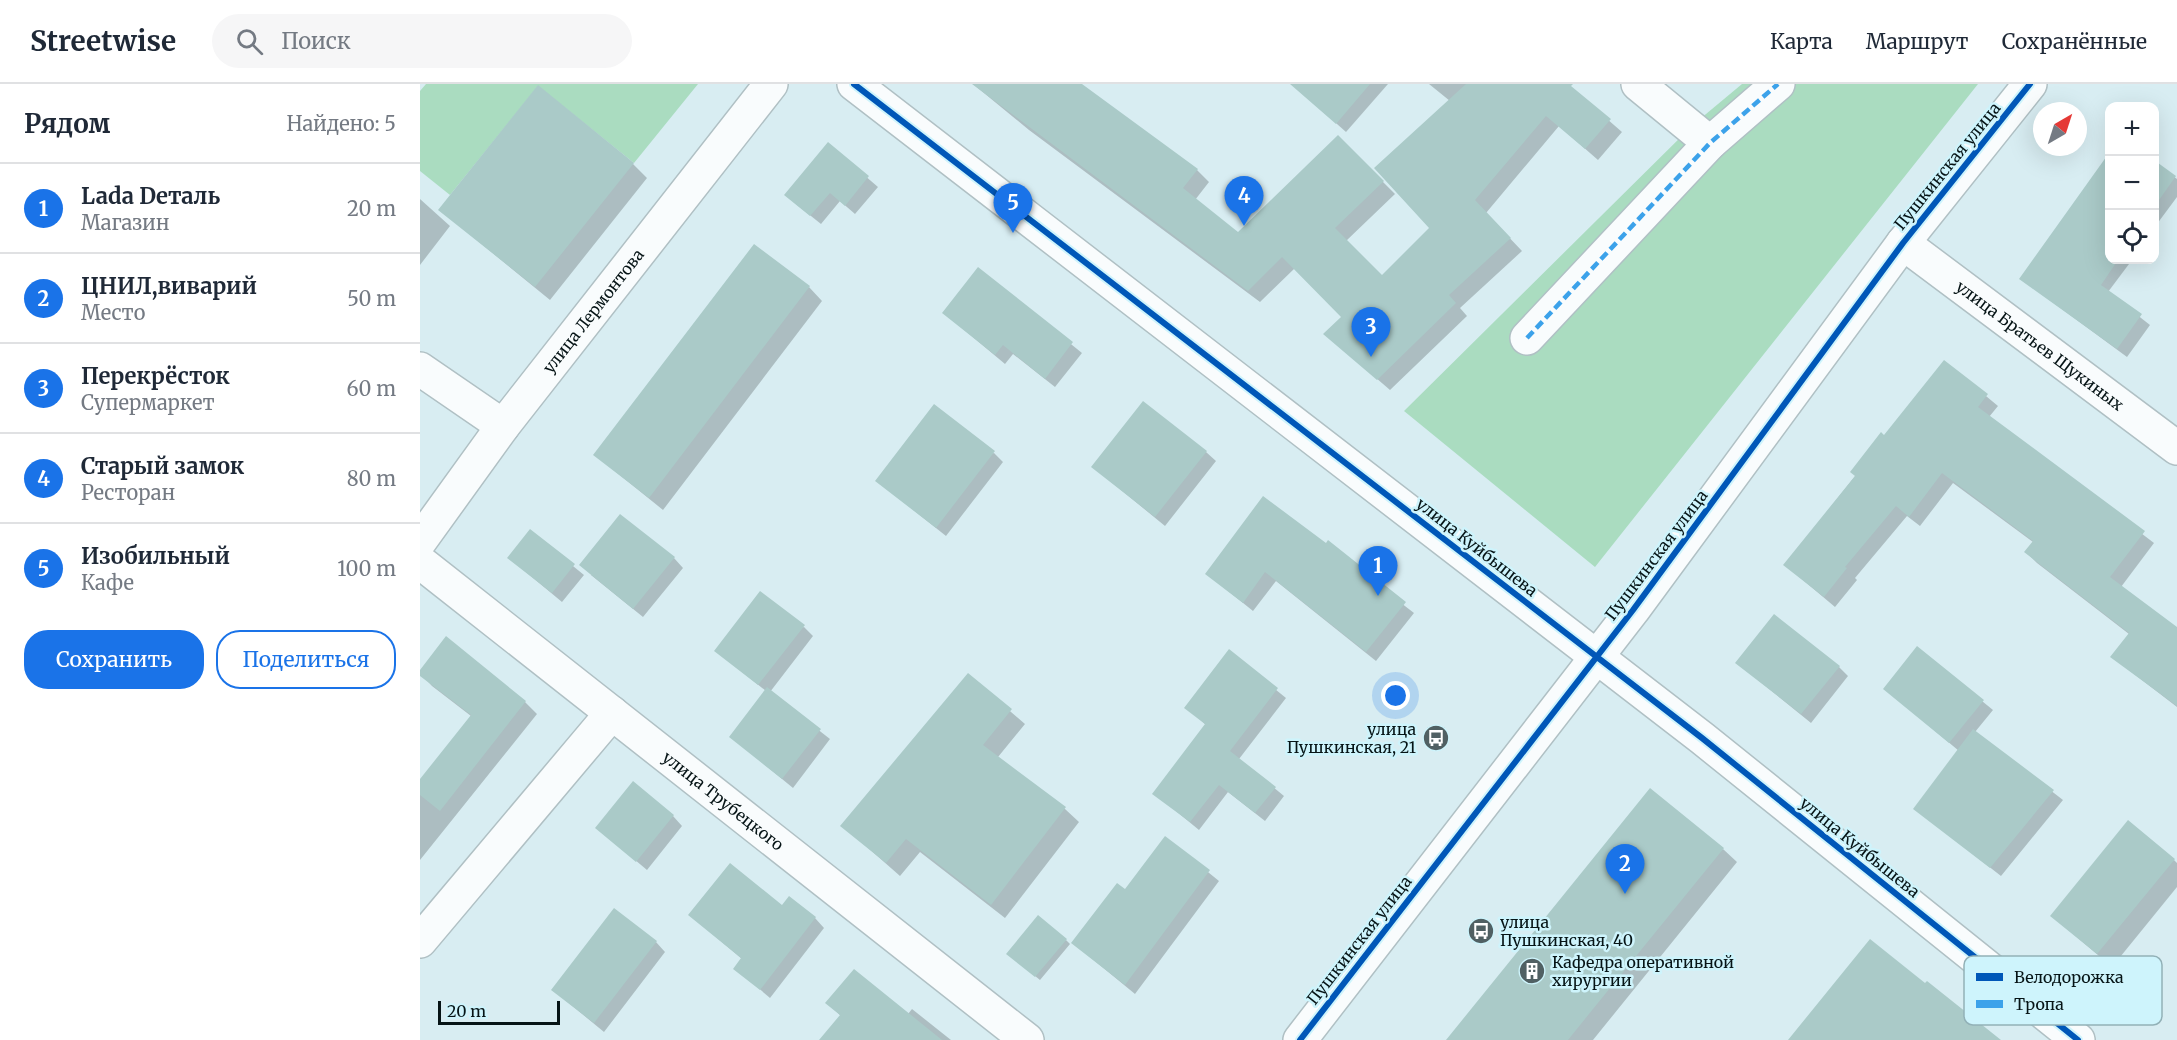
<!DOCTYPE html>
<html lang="ru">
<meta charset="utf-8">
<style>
:root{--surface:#fff;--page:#f6f6f7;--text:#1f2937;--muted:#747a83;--line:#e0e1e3;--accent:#1a73e8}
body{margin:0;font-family:Merriweather,serif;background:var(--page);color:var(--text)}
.controls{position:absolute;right:18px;top:18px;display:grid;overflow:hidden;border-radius:12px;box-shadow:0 6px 24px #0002}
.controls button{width:54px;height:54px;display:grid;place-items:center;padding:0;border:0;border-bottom:2px solid var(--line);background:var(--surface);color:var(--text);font:30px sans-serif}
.compass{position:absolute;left:1613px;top:18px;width:54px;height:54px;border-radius:50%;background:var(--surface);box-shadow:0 6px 24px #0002;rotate:39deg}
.scale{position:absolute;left:18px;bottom:15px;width:122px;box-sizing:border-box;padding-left:6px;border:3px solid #061416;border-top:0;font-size:16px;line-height:21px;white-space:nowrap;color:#061416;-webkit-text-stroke:4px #cef4fc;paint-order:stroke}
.you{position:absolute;left:976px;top:612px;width:21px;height:21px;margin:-15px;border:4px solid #fff;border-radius:50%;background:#1a73e8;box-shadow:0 0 0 9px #1a73e833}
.badge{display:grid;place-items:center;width:39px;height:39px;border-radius:50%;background:var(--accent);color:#fff;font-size:20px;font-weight:700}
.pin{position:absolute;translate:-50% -50px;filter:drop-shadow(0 2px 3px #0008)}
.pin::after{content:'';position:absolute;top:32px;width:21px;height:18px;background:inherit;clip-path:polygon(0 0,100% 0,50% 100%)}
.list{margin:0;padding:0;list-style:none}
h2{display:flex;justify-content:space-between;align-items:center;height:78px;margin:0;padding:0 24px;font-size:26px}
h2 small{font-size:20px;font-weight:400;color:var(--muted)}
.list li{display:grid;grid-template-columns:39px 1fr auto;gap:18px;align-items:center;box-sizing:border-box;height:90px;padding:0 24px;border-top:2px solid var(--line)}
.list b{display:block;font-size:22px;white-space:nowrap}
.list p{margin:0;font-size:20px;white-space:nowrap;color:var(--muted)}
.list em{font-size:20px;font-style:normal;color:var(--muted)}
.actions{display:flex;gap:12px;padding:18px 24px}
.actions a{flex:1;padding:14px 0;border:2px solid var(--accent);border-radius:24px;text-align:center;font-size:21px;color:var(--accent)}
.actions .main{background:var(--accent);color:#fff}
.icon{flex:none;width:33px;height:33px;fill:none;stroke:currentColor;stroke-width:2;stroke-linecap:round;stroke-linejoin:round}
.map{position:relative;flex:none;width:1757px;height:956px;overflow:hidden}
header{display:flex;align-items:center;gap:36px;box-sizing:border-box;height:84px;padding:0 30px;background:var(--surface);border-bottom:2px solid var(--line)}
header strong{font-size:28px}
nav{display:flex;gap:33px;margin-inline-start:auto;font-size:21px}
.search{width:420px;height:54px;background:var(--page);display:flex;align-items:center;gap:15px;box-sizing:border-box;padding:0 21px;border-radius:33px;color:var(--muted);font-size:22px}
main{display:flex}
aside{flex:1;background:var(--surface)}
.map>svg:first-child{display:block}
</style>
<header>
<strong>Streetwise</strong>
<div class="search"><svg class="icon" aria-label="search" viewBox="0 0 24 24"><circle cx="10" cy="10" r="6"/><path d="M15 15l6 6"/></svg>Поиск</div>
<nav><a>Карта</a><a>Маршрут</a><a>Сохранённые</a></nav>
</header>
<main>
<aside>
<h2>Рядом<small>Найдено: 5</small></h2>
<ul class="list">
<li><span class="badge">1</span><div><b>Lada Dеталь</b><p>Магазин</p></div><em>20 m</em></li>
<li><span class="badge">2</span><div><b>ЦНИЛ,виварий</b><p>Место</p></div><em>50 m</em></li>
<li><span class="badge">3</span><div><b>Перекрёсток</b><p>Супермаркет</p></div><em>60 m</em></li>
<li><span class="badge">4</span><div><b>Старый замок</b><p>Ресторан</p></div><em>80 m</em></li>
<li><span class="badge">5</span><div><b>Изобильный</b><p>Кафе</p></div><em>100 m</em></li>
</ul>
<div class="actions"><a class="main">Сохранить</a><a>Поделиться</a></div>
</aside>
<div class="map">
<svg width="1757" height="956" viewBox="0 0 1757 956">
<rect width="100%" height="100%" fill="#d8edf2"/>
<!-- forest -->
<path fill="#aadcc0" d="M6,0h272l-64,79 -96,-77 -88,109 -30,-24v-80z
M1322,0h236l-383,483 -191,-156 290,-287z"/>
<!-- shadow -->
<path fill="#0003" d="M553,0h107l117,86 12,12 -14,18 43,34 100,-97 57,57 -49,47 36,36 49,-49 19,-127 -21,-17h138l55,48 -24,28 -39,-34 -73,87 36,38 -62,57 7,8 -77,74 -65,-56 18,-17 -48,-49 -35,34 -231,-172z
M872,0h96l-42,48z
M408,60l50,43 -23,27 -15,-13 -19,23 -25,-20z
M1690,72v104h22l-24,32 42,33 -23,32 -106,-78z
M1734,78l23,17v18l-23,31z
M213,80l14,14 -97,122 -110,-90z
M0,115l30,27 -30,39z
M558,185l104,84 -27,34 -42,-33 -8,10 -61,-51z
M389,203l13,14 -159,209 -68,-55z
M1525,278l53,44 -9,11 165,126 -33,44 56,42v78l-65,-50 17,-23 -92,-71 -11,-11 7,-10 -80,-59 -33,43 -13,-10 -52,62 2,2 -22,27 -50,-42z
M786,368l10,9 -51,65 -72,-59z
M574,369l9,9 -57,74 -69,-55z
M110,447l54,44 -22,27 -53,-44z
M906,461l88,68 -38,48 -100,-80 -23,30 -46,-37z
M254,474l9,10 -40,49 -52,-42z
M384,543l9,9 -43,56 60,47 -37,49 -62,-51 35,-46 -50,-40z
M1497,564l76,62 -18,22 88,68 -62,76 -86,-67 44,-58 -74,-62z
M809,568l57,46 -47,61 45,37 -19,25 -37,-29 -29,38 -45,-37 52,-68 -20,-18z
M1317,579l102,4 9,9 -37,47z
M0,589l105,29 12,12 -117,146v-78l51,-66 -39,-30z
M548,591l57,49 -27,33 67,52 14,13 -74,96 -85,-66 -20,24 -58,-51z
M253,732l9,10 -35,44 -50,-42z
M746,754l53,43 -84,113 -62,-51 53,-52z
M1303,765l14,13 -144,178h-145z
M1754,776l3,3v24l-65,80 -60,-51z
M362,823l33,11 9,10 -54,70 -35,-30 7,-9 -52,-44z
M646,856l4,4 -30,36 -27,-22z
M236,858l9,10 -61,80 -51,-42z
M407,919l81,11 4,-5 39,31h-130l20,-24z"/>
<!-- building -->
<path fill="#aacac8" d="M552,0h110l116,85 -15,19 55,44 100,-97 46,46 -49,47 47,47 47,-47 -55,-60 92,-84h107l-2,2 40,33 -26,30 -39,-33 -71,84 36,38 -62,57 7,8 -79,77 -54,-46 18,-17 -59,-60 -34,34z
M870,0h80l-34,40z
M118,1l96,78 -99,124 -97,-77z
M408,58l41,34 -24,30 -15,-13 -20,23 -26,-21z
M1689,69v107h9l-17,25 41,29 -25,35 -98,-70z
M1734,76l22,16 -22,31z
M334,160l56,42 -161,212 -56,-43z
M558,183l95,75 -28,37 -42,-34 -8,10 -53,-42z
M1524,276l44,34 -10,13 167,124 -35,46 67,50v79l-67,-49 19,-24 -105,-81 9,-11 -91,-68 -33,44 -13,-11 -51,61 2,1 -23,29 -41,-32 72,-89 -5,-4 31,-40 3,3z
M723,317l64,50 -52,66 -64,-50z
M514,320l61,47 -59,77 -61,-47z
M843,412l63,47 2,-3 78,62 -40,50 -101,-80 -22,31 -38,-29z
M200,430l55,43 -42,52 -54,-44z
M110,445l45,35 -23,29 -45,-35z
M340,507l45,34 -47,60 -44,-34z
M1354,530l66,52 -39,48 -66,-51z
M26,552l80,65 -86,110 -20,-16v-16l51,-64 -51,-39v-6z
M1497,562l67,54 -35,43 -66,-54z
M809,565l49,39 -48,63 46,36 -21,26 -36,-28 -29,37 -38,-28 53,-70 -21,-16z
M548,589l44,36 -29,36 83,62 -75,98 -85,-66 -20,24 -46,-37z
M347,603l54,42 -39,50 -53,-42z
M1553,645l81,61 -64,78 -77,-59z
M213,697l41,34 -38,47 -41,-34z
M1230,704l74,60 -131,161 -25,31h-122z
M1708,736l47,39 -78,95 -47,-38z
M745,752l45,34 -85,115 -54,-42 46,-60 8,6z
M310,779l52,42 7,-9 27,21 -56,73 -27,-21 8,-11 -53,-43z
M194,824l43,33 -63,82 -43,-33z
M618,831l29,24 -32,38 -29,-23z
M1450,855l55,44 2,-2 74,59h-213z
M434,885l88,71h-123l21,-25 -15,-12z"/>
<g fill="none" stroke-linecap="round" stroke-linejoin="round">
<!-- minor casing -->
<g stroke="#b0c0c4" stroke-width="36">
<g id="minor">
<path d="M434,0l848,654 376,302"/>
<path d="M1218,0l72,59"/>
<path id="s1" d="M1483,159l274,205"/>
<path d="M1107,254l183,-195 68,-59"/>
<path d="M0,285l83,57"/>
<path id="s2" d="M0,457l83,-115 268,-342"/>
<path id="s3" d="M0,478l607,478"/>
<path d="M0,857l192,-228"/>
<path d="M880,956l333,-430 270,-367 127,-159"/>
</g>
</g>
<!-- minor -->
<use href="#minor" stroke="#f9fcfd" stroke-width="33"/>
<!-- quiet -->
<path stroke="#3ca2ea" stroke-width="4.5" stroke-dasharray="9 4.5" stroke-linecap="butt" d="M1107,254l183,-195 68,-59"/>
<!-- cycleway casing -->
<g stroke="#cef4fc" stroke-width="10">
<path id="cycleway" d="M434,0l848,654 376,302
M880,956l333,-430 270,-367 127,-159"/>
</g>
<!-- cycleway -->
<use href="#cycleway" stroke="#0057b8" stroke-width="6"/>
</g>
<!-- icons -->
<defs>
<g id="bus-disc" transform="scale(1.35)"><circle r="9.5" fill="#506063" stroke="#cef4fc"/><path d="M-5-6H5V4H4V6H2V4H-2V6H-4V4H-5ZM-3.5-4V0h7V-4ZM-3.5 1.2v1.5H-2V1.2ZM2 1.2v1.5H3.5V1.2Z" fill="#fff"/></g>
<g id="building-disc" transform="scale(1.35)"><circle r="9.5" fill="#506063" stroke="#cef4fc"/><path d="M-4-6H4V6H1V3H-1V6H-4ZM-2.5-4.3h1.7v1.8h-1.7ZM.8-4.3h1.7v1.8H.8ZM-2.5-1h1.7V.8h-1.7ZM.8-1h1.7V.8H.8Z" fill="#fff"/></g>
</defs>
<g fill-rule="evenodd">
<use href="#bus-disc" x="1016" y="654"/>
<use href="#bus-disc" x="1061" y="847"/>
<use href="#building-disc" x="1112" y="887"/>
</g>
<g text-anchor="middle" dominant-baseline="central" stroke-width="5" stroke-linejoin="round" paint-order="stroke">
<!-- street labels -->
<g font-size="16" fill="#061416" stroke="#cef4fc">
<text transform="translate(1527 82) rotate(-51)">Пушкинская улица</text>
<text stroke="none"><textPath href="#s2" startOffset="288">улица Лермонтова</textPath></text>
<text stroke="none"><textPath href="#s1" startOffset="171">улица Братьев Щукиных</textPath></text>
<text transform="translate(1057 463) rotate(38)">улица Куйбышева</text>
<text transform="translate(1236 471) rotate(-53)">Пушкинская улица</text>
<text stroke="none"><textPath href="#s3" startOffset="386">улица Трубецкого</textPath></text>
<text transform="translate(1440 763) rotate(39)">улица Куйбышева</text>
<text transform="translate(939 856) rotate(-52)">Пушкинская улица</text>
</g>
<!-- poi labels -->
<g font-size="16" fill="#061416" stroke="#cef4fc" text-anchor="start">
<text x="996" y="645" text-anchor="end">улица<tspan x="996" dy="18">Пушкинская, 21</tspan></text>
<text x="1080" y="838">улица<tspan x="1080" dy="18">Пушкинская, 40</tspan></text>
<text x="1132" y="878">Кафедра оперативной<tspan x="1132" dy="18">хирургии</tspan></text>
</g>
</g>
<!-- legend -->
<rect x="1544" y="872" width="198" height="69" rx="9" fill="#cef4fc" stroke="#92b1b7" stroke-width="1.5"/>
<rect x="1556" y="889" width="27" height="8" fill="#0057b8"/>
<rect x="1556" y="916" width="27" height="8" fill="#3ca2ea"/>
<g font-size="16" fill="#061416">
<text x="1594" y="899">Велодорожка</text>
<text x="1594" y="926">Тропа</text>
</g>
</svg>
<div class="controls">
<button>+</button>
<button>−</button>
<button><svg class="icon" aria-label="locate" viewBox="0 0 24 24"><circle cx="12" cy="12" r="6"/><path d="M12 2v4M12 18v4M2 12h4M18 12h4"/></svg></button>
</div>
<svg class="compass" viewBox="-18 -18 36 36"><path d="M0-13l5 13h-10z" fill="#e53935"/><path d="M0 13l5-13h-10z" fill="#747a83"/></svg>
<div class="scale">20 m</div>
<div class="you"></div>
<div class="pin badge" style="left:958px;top:512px">1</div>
<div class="pin badge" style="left:1205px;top:810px">2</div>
<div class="pin badge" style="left:951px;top:273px">3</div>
<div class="pin badge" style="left:824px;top:142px">4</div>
<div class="pin badge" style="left:593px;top:149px">5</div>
</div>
</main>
